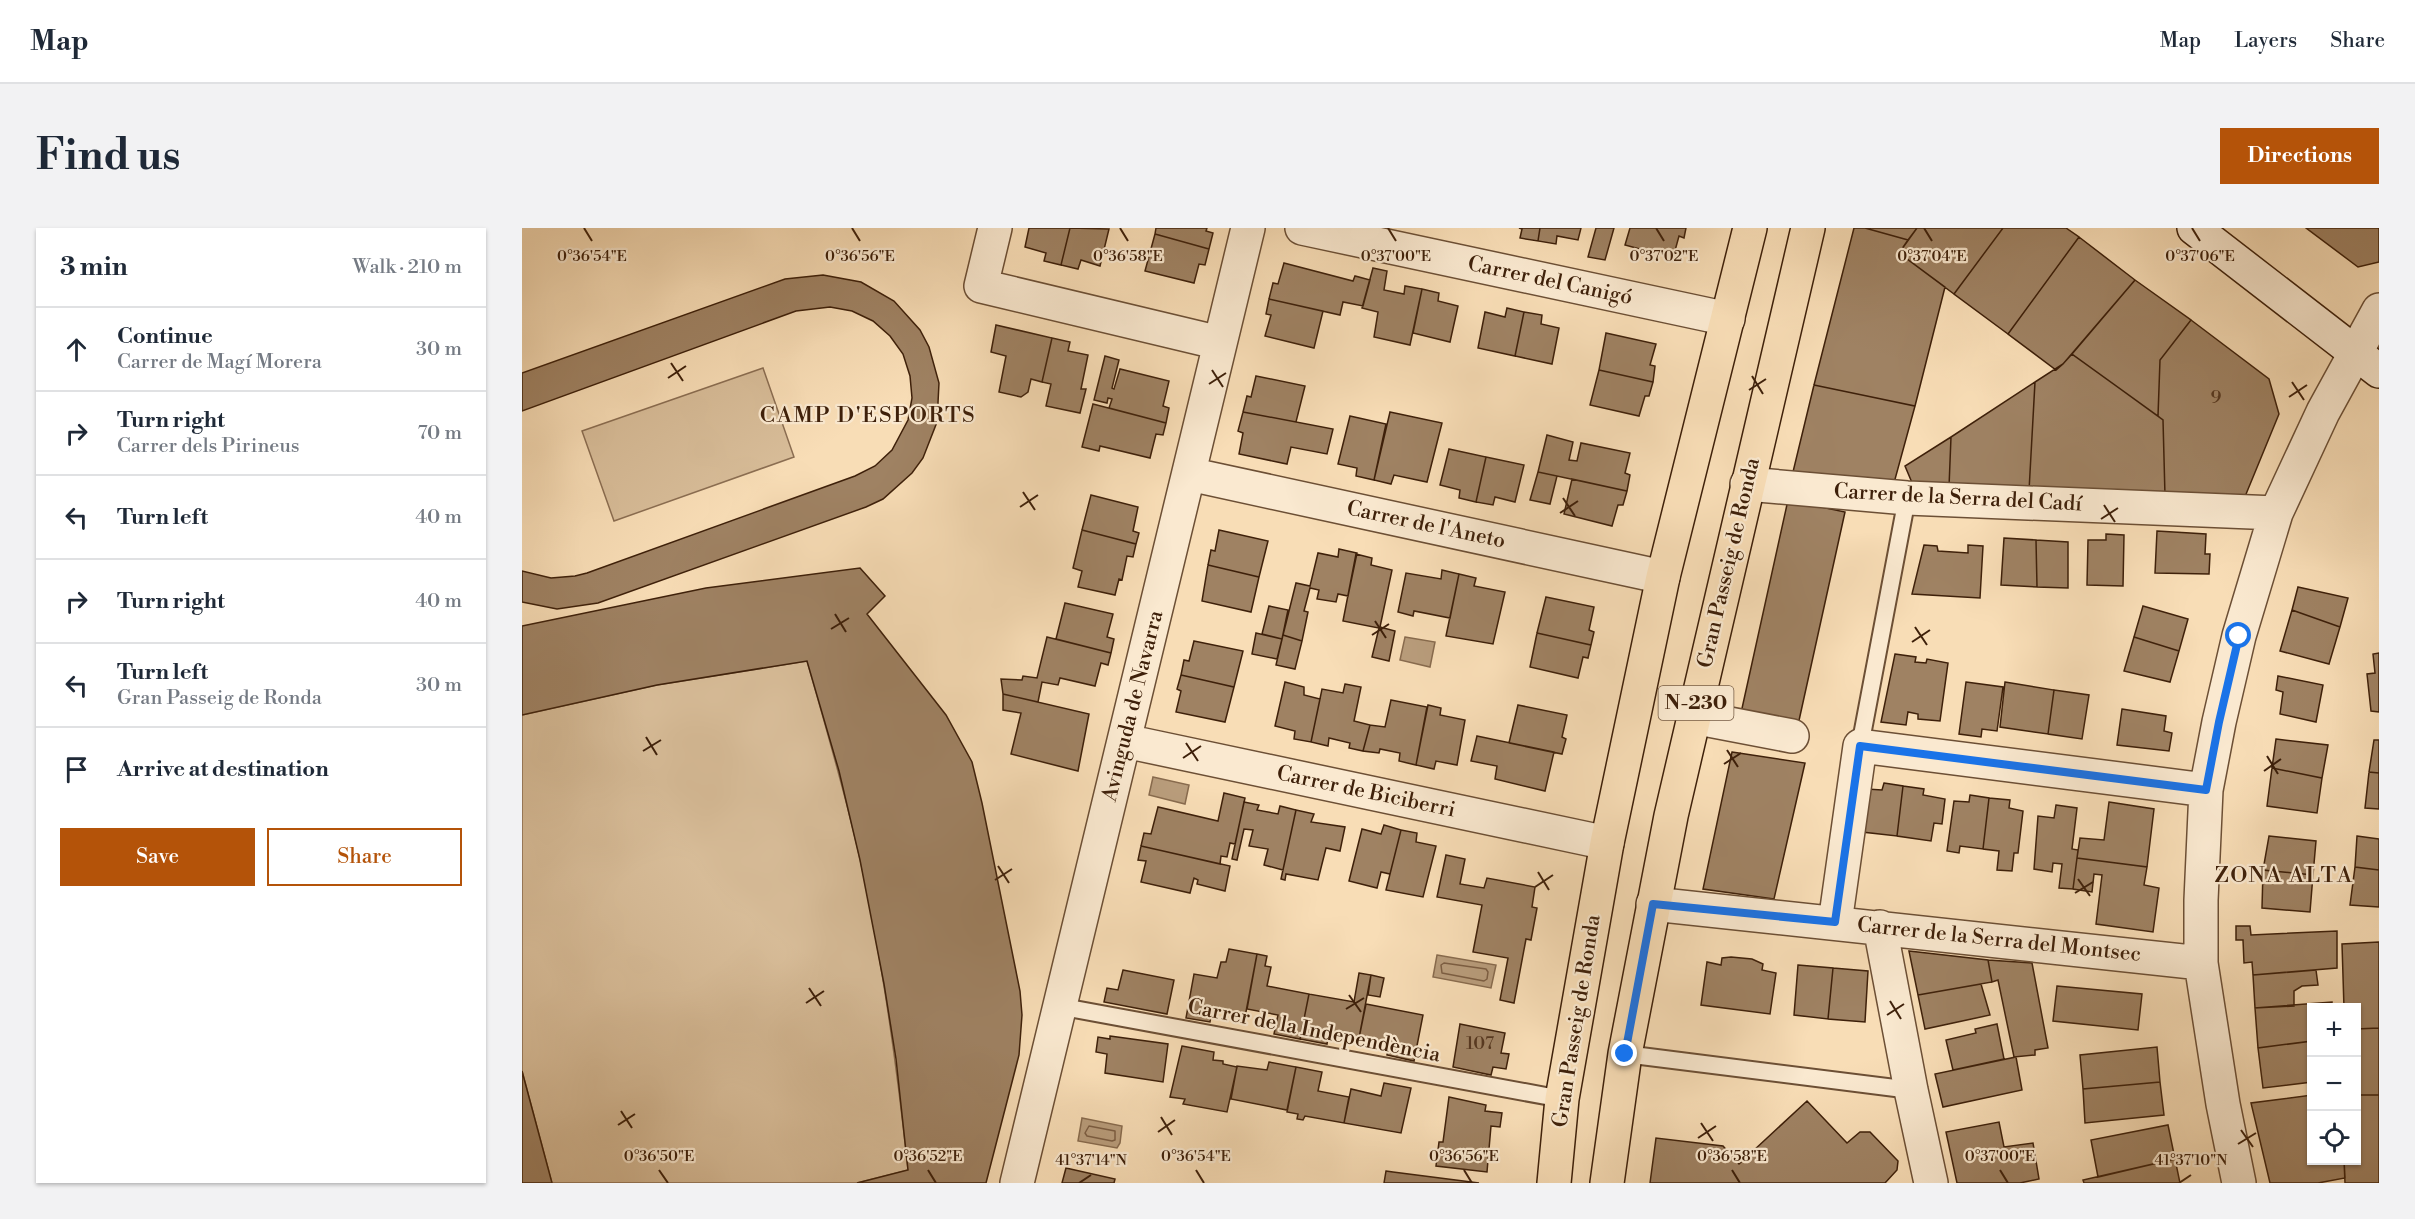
<!DOCTYPE html>
<meta charset="utf-8">
<style>
:root{--surface:#fff;--page:#f2f2f3;--text:#1f2937;--muted:#747a83;--line:#e0e1e3;--accent:#b45309}
body{margin:0;font-family:"Libre Bodoni",serif;background:var(--page);color:var(--text)}
.controls{position:absolute;right:18px;bottom:18px;display:grid;overflow:hidden;border-radius:0px;box-shadow:0 2px 4px #0004}
.controls button{width:54px;height:54px;display:grid;place-items:center;padding:0;border:0;border-bottom:2px solid var(--line);background:var(--surface);color:var(--text);font:30px sans-serif}
.stop{position:absolute;width:18px;height:18px;margin:-14px;border:4px solid #1a73e8;border-radius:50%;background:#fff}
.stop.end{background:#1a73e8;border-color:#fff;box-shadow:0 2px 6px #0008}
.list{margin:0;padding:0;list-style:none}
h2{display:flex;justify-content:space-between;align-items:center;height:78px;margin:0;padding:0 24px;font-size:26px}
h2 small{font-size:20px;font-weight:400;color:var(--muted)}
.list li{display:grid;grid-template-columns:39px 1fr auto;gap:18px;align-items:center;box-sizing:border-box;height:84px;padding:0 24px;border-top:2px solid var(--line)}
.list b{display:block;font-size:22px;white-space:nowrap}
.list p{margin:0;font-size:20px;white-space:nowrap;color:var(--muted)}
.list em{font-size:20px;font-style:normal;color:var(--muted)}
.actions{display:flex;gap:12px;padding:18px 24px}
.actions a{flex:1;padding:14px 0;border:2px solid var(--accent);border-radius:0px;text-align:center;font-size:21px;color:var(--accent)}
.actions .main{background:var(--accent);color:#fff}
.icon{flex:none;width:33px;height:33px;fill:none;stroke:currentColor;stroke-width:2;stroke-linecap:round;stroke-linejoin:round}
.map{position:relative;flex:none;width:1857px;height:955px;overflow:hidden;border-radius:0px}
header{display:flex;align-items:center;gap:36px;box-sizing:border-box;height:84px;padding:0 30px;background:var(--surface);border-bottom:2px solid var(--line)}
header strong{font-size:28px}
nav{display:flex;gap:33px;margin-inline-start:auto;font-size:21px}
.intro{display:flex;align-items:center;justify-content:space-between;box-sizing:border-box;height:144px;padding:0 36px}
h1{margin:0;font-size:42px}
.button{padding:15px 27px;border-radius:0px;background:var(--accent);color:#fff;font-size:21px;font-weight:700}
main{display:flex;gap:36px;padding:0 36px}
aside{flex:1;background:var(--surface);border-radius:0px;box-shadow:0 2px 4px #0004}
.map>svg:first-child{display:block}
</style>
<header>
<strong>Map</strong>
<nav><a>Map</a><a>Layers</a><a>Share</a></nav>
</header>
<div class="intro"><h1>Find us</h1><a class="button">Directions</a></div>
<main>
<aside>
<h2>3 min<small>Walk · 210 m</small></h2>
<ul class="list">
<li><svg class="icon" aria-label="ahead" viewBox="0 0 24 24"><path d="M12 20V5M6 11l6-6 6 6"/></svg><div><b>Continue</b><p>Carrer de Magí Morera</p></div><em>30 m</em></li>
<li><svg class="icon" aria-label="right" viewBox="0 0 24 24"><path d="M7 20v-9h11M14 6l5 5-5 5"/></svg><div><b>Turn right</b><p>Carrer dels Pirineus</p></div><em>70 m</em></li>
<li><svg class="icon" aria-label="left" viewBox="0 0 24 24"><path d="M17 20v-9H6M10 6l-5 5 5 5"/></svg><div><b>Turn left</b></div><em>40 m</em></li>
<li><svg class="icon" aria-label="right" viewBox="0 0 24 24"><path d="M7 20v-9h11M14 6l5 5-5 5"/></svg><div><b>Turn right</b></div><em>40 m</em></li>
<li><svg class="icon" aria-label="left" viewBox="0 0 24 24"><path d="M17 20v-9H6M10 6l-5 5 5 5"/></svg><div><b>Turn left</b><p>Gran Passeig de Ronda</p></div><em>30 m</em></li>
<li><svg class="icon" aria-label="arrive" viewBox="0 0 24 24"><path d="M6 21V4h12l-3 4 3 4H6"/></svg><div><b>Arrive at destination</b></div></li>
</ul>
<div class="actions"><a class="main">Save</a><a>Share</a></div>
</aside>
<div class="map">
<svg width="1857" height="955" viewBox="0 0 1857 955">
<rect width="100%" height="100%" fill="#f8ddb6"/>
<filter id="stains"><feTurbulence type="fractalNoise" baseFrequency=".00333" numOctaves="4"/><feColorMatrix values="0 0 0 0 .2 0 0 0 0 .09 0 0 0 0 .02 0 0 0 .5 -.17"/></filter>
<radialGradient id="worn" r=".72"><stop offset=".6" stop-color="#630" stop-opacity="0"/><stop offset="1" stop-color="#630" stop-opacity=".3"/></radialGradient>
<!-- green -->
<path fill="#d8bd99" stroke="#8b6e52" stroke-width="1.5" d="M241,140l31,89 -180,64 -32,-90z
M285,433c19,66 38,131 53,198 23,103 37,207 48,311l-51,13h-305l-30,-112v-356l135,-30z"/>
<!-- water -->
<path fill="#b99d7c" stroke="#886b4e" stroke-width="1.5" d="M883,409l30,5 -5,25 -30,-7z
M631,549l36,8 -4,19 -36,-9z
M915,727l59,10 -5,23 -58,-11z
M560,890l40,8 -2,17 -3,5 -39,-7z"/>
<g fill="none" stroke-linecap="round" stroke-linejoin="round">
<!-- shore -->
<path stroke="#7c5e43" stroke-width="1.5" d="M922,735l42,6 2,3 -1,7 -3,2 -42,-8 -1,-8z
M567,898l26,5v9l-3,1 -25,-5 -2,-3z"/>
</g>
<!-- building -->
<path fill="#9f8263" stroke="#3e200a" stroke-width="1.5" d="M507,0h41l-9,37 -17,-4 2,-8 -21,-6z
M548,0l39,1 -9,37 -19,-6 -3,9 -17,-4z
M634,0h51l-1,3 7,2 -4,16 -54,-15z
M997,0h21l-2,13 -18,-3 2,-9z
M1018,0h41l-3,12 -21,-4 -1,8 -18,-3z
M1074,0h18l-9,32 -17,-3z
M1108,0h56l-2,10 -5,-2 -6,22 -48,-13z
M1332,0h11l43,12 -9,13 46,34 -30,119 -101,-21z
M1343,0h52l-9,12z
M1395,0h86l-49,66 -55,-41z
M1481,0h63l13,9 -71,97 -54,-40z
M1784,0h73v34l-21,5z
M633,6l54,15 -4,16 -6,-1 -5,19 -49,-12z
M1557,9l56,43 -72,84 -7,6 -48,-36z
M762,35l69,18 2,-5 15,4 -7,26 -20,-4 -3,13 -71,-16 4,-16 5,1z
M851,40l14,3 -3,19 20,4 1,-8 17,3 -12,56 -36,-8 4,-25 -16,-4z
M301,47l38,7 33,19 26,29 9,17 10,36 -2,39 -14,36 -11,15 -29,26 -17,8 -268,96 -41,6 -35,-7v-31l29,7 24,-2 12,-3 268,-97 20,-10 17,-16 16,-30 4,-22 -2,-22 -7,-22 -13,-18 -17,-15 -21,-10 -22,-4 -34,4 -274,100v-38l263,-94z
M1613,52l56,40 -31,40 -2,56 -86,-62z
M900,61l17,4 -1,8 20,5 -8,36 -37,-9z
M747,71l54,12 -9,37 -49,-12 6,-21 -5,-1z
M985,80l17,4 -9,44 -37,-8 7,-36 20,5z
M1002,84l18,3 -1,9 18,4 -7,36 -37,-8z
M1669,92l78,59 10,35 -35,85 -79,-3 -2,-76 -5,-4 2,-56z
M474,97l56,13 -10,44 -11,-3 -3,13 -7,5 -22,-5 7,-36 -15,-4z
M1084,105l50,11 -6,21 5,1 -2,16 -54,-12z
M530,110l18,4 -2,9 20,4 -7,34h5l-6,24 -34,-7 5,-22 -9,-2z
M1550,126l91,66 2,76 -136,-5 6,-109 28,-18z
M583,128l14,4 -7,28 2,1 6,-20 49,12 -6,25 6,2 -3,15 -57,-15 3,-9 -4,-1 -1,5 -13,-3z
M1077,142l54,12 -4,14h-4l-6,20 -49,-11z
M734,148l49,10 -9,36 -53,-10 4,-16 4,1z
M1513,154l-6,109 -80,-4 2,-50z
M1292,157l101,21 -21,77 -102,-7z
M571,176l73,19 -3,12 -7,-1 -6,24 -50,-12 -1,5 -17,-4z
M721,184l90,17 -6,25 -36,-7 -4,17 -48,-10 4,-21 -5,-2z
M868,184l52,11 -15,59 -33,-7 -3,9 -17,-4z
M828,188l36,8 -12,56 -18,-4 1,-8 -19,-4z
M1025,207l26,7 -4,18 8,1 4,-18 49,10 -5,20 5,2 -3,16 -89,-19z
M1429,209l-2,50 -36,-2 -8,-19z
M927,221l37,8 -10,45 -17,-4 1,-8 -20,-5z
M964,229l38,8 -9,37 -20,-5 -2,8 -17,-3z
M1016,244l19,4 -7,28 -20,-4z
M1050,251l55,12 -4,14h-5l-6,21 -48,-12z
M569,267l47,12 -5,24 6,2 -3,11 -54,-14z
M1266,272l57,12 -47,213 -57,-12z
M560,302l54,14 -3,13 -6,-1 -5,24 -3,-1 -4,16 -37,-8 4,-16 -9,-3z
M697,302l49,11 -9,36 -51,-12 3,-15 4,1z
M1635,303l49,3 -1,20h5l-1,20 -54,-1z
M1584,306l18,1 -1,51 -36,-1 1,-45h18z
M1482,310l32,2 1,47 -36,-2z
M1514,312l32,2v46l-31,-1z
M1402,317l13,1 1,5 30,2v-8l15,1 -3,52 -68,-4z
M817,321l18,4 -9,43 -10,-2 -2,8 -19,-3 2,-9 -9,-2 -6,23 4,1 -6,29 -19,-6 13,-52 14,3 8,-33 20,4z
M834,326l16,4 -1,7 21,5 -12,57 15,4 -6,30 -17,-4 7,-29 -36,-7z
M686,337l51,12 -8,35 -49,-11z
M338,340l25,28 -18,18 79,101 26,47 10,41 38,188 2,24 -3,40 -33,128h-129l51,-13 -12,-111 -12,-75 -24,-124 -21,-89 -32,-110 -150,24 -135,30v-89l184,-38z
M920,342l17,4 -9,44 -36,-7 -1,5 -15,-4 8,-39 35,6z
M937,346l17,4 -2,8 31,6 -12,52 -47,-8z
M1776,359l50,11 -8,29 -48,-17z
M1024,369l48,10 -5,23 5,2 -3,13 -54,-12z
M543,375l48,11 -6,23 7,2 -3,14 -55,-14z
M747,378l19,4 -6,29 -20,-5z
M1621,378l45,13 -9,32 -45,-14z
M1770,382l48,17 -11,37 -49,-13z
M734,405l26,6 -5,20 -25,-5z
M1015,405l54,12 -3,13 -5,-1 -5,21 -48,-11z
M761,407l19,6 -7,28 -19,-4z
M525,409l64,16 -3,12 -7,-2 -6,23 -35,-8 -2,7 -16,-3 -4,20 -35,-8 -2,-15 21,1 1,-4 14,2z
M1612,409l45,14 -9,31 -46,-11z
M672,413l49,10 -9,36 -53,-12 3,-15 5,1z
M1857,425v59l-8,-1 -4,-37 8,-1 -2,-19z
M1373,426l21,3 -1,5 11,1 1,-4 21,4 -8,58 -22,-2v-5l-10,-2 -2,13 -25,-3z
M659,447l53,12 -9,35 -49,-10 5,-21 -4,-2z
M1756,448l45,9 -7,37 -36,-8 3,-22 -7,-2z
M763,454l19,5v8l16,4 -9,43 -17,-3 1,-8 -20,-5z
M1444,454l37,5 -6,44 -15,-2 -1,8 -22,-3z
M1483,454l49,8 -6,44 -48,-7z
M823,456l16,3 -7,34 16,4 -7,26 -14,-3 1,-5 -21,-5 -1,8 -17,-4 11,-53 21,4z
M1532,462l35,5 -7,44 -34,-5z
M481,466l86,20 -11,57 -67,-17 10,-41 -18,-3z
M869,472l36,7 -11,58 -17,-4 1,-8 -20,-4 -1,4 -16,-2 7,-26 15,2z
M906,477l13,3 -1,7 25,5 -8,45 -21,-4 -2,8 -18,-4z
M996,477l49,10 -5,22 4,2 -4,15 -53,-11z
M1600,481l44,7 -2,15 8,2 -3,18 -52,-6z
M955,508l77,16 -9,39 -50,-12 2,-13 -26,-5z
M1754,511l52,6 -6,33 -50,-10z
M1852,512h5v33l-10,-1z
M1210,524l73,11 -31,136 -71,-10z
M1750,540l50,10 -5,35 -50,-7z
M1847,544l10,1v36l-14,-1z
M1362,555l19,3 -6,50 -35,-4 5,-43 15,1z
M1381,558l21,3 -1,6 22,4 -3,25 -8,-1 -3,18 -34,-5z
M702,565l21,5 -10,46 -5,-1 -3,14 -6,-1 -1,8 -79,-18 3,-13 7,1 7,-27 60,14z
M1448,567l19,3 -6,51 -23,-3 -1,7 -12,-2 7,-50 15,1z
M1467,570l21,2 -1,8 14,3 -5,42h-4l-2,18 -15,-1 2,-19 -16,-2z
M722,574l15,3 -2,5 21,4 2,-8 16,4 -13,60 -19,-5 4,-16 -19,-3 4,-16 -9,-1 -7,31 -5,-1z
M1587,574l45,7 -7,58 -70,-9 3,-20 24,2z
M1534,577l21,3 -5,41 6,1 -5,39 -14,-1 3,-24 -9,-1 -1,9 -18,-3 4,-53 16,2z
M774,582l18,4 -3,8 34,5 -5,24 -14,-3 -8,32 -32,-6 -1,6 -4,-1z
M862,597l17,5 -11,44 -9,-2 -4,16 -28,-7 13,-52 19,5z
M879,602l16,3 -1,9 20,4 -13,51 -37,-7z
M1747,608l47,5 -3,34 -50,-5z
M1835,608l22,3v31l-24,-3z
M619,618l89,20 -5,25 -28,-7 1,-4 -4,-2 -4,15 -49,-11 5,-21 -8,-1z
M924,627l19,4 -5,25 24,4 3,-10 48,9 -3,20 5,1 -6,32 -5,-1 -12,64 -14,-3 8,-42 -35,-6 9,-47 -45,-8z
M1555,630l70,9 -3,18 15,3 -6,44 -57,-8 6,-49 -8,-1 -2,18 -19,-3z
M1833,639l24,3v37l-29,-2z
M1741,642l50,5 -3,37 -48,-4z
M1714,698h14l1,9 86,-4v37l-84,7 -1,-13 -8,1 -1,-23h-7z
M1857,714v86l-23,1v-21h-12l-2,-64z
M707,721l28,5 -12,63 -33,-7 -2,12 -24,-4 8,-44 23,4 4,-16h5z
M1387,723l79,9 4,22 -74,13z
M735,726l10,2 -2,10 6,1 -4,19 42,8 -9,45 -26,-5 4,-19 -31,-6z
M1209,729l21,2 11,5 -1,6 14,3 -6,41 -69,-9 6,-43 14,3 1,-7z
M1466,732l44,3 16,85 -13,2v5l-21,2 -16,-77 -6,2z
M1276,737l35,3 -5,51 -34,-4z
M1311,740l35,3 -3,51 -37,-3z
M601,742l51,10 -7,34 -63,-12 3,-14 11,2z
M1794,742l2,15 -16,1 -8,5v15l-39,2 -2,-33z
M837,745l12,2 -12,63 -30,-6 -2,12 -27,-5 9,-45 45,8z
M849,747l13,3 -4,19 -12,-2z
M1459,756l9,31 -65,14 -7,-34z
M1535,758l85,8 -4,36 -85,-9z
M1810,774v6h-20v33l-54,7 -3,-40z
M844,776l57,11 -9,46 -27,-6 2,-12 -30,-5z
M938,796l45,9 -4,20 8,1 -3,15 -13,-2 -2,8 -38,-8z
M1475,796l7,35 -51,11 -7,-30 30,-7 -1,-4z
M1857,800v67h-23v-66z
M588,808l58,8 -5,38 -58,-9 2,-19 -11,-2 2,-15 12,2z
M1790,813v41l-49,6 -5,-40z
M660,818l32,6 -1,8 10,1v3l14,3 -10,45 -44,-8 2,-5 -15,-2z
M1635,819l3,35 -77,7 -3,-34z
M1494,829l6,33 -79,17 -8,-33z
M747,834l27,5 -9,43 -56,-11 6,-33 30,4z
M774,839l26,5 -4,19 31,6 -5,26 -39,-7 -2,4 -6,-1 1,-5 -11,-2z
M0,843l30,112h-30z
M1638,854l4,33 -79,8 -2,-34z
M862,855l27,5 -10,45 -57,-10 7,-34 30,7z
M1790,867v65h32l1,18 -27,5h-48l-19,-80z
M1834,867h23v88h-34l-1,-23h12z
M927,869l37,8 -1,6 17,2 -2,14 -9,-1 -4,46 -51,-6 3,-24h4z
M1285,873l40,42 13,-11h10l28,29 -1,9 -12,13h-235l6,-45 67,8 16,18z
M1477,894l5,25 29,-4 6,36 -19,4h-63l-11,-51z
M1646,897l7,34 -77,18 -7,-37z
M1653,931l5,24h-96l-1,-3z
M544,940l49,11 -1,4h-52z
M864,943l7,1 86,11h-95z"/>
<g fill="none" stroke-linecap="round" stroke-linejoin="round">
<!-- lane casing -->
<g stroke="#6c4f35" stroke-width="20">
<path id="lane" d="M1338,518l47,-248
M536,778l504,93
M1103,826l286,36"/>
</g>
<!-- street casing -->
<g stroke="#6c4f35" stroke-width="36">
<path id="street" d="M473,0l-14,58 239,57
M780,0l426,91
M667,246l474,103
M1225,256l160,14 369,15
M1171,489l99,19
M603,513l482,102
M1131,676l548,59
M1313,695l25,-177 346,44
M1358,699l31,163 20,93
M495,955l231,-955
M1717,955l-16,-79 -22,-141v-63l5,-110 13,-68 20,-86 37,-123 47,-101 56,-102"/>
</g>
<!-- secondary casing -->
<g stroke="#3e200a" stroke-width="36">
<path id="secondary" d="M1672,0l185,143"/>
</g>
<!-- primary casing -->
<g stroke="#3e200a" stroke-width="36">
<path id="primary" d="M1032,955l8,-84 45,-256 56,-266 87,-349
M1085,955l18,-129 46,-238 137,-588"/>
</g>
<!-- lane -->
<use href="#lane" stroke="#fae9d0" stroke-width="16"/>
<!-- street -->
<use href="#street" stroke="#fae9d0" stroke-width="33"/>
<!-- secondary -->
<use href="#secondary" stroke="#fae9d0" stroke-width="33"/>
<!-- primary -->
<use href="#primary" stroke="#f8ddb6" stroke-width="33"/>
</g>
<g fill="none" stroke-linecap="round" stroke-linejoin="round">
<!-- route -->
<path stroke="#1a73e8" stroke-width="8" d="M1103,826l28,-150 182,18 25,-176 346,44 13,-68 20,-86"/>
</g>
<!-- ticks -->
<path fill="none" stroke="#3e200a" stroke-width="2" d="M62,0l8,13M330,0l8,13M598,0l8,13M866,0l8,13M1134,0l8,13M1402,0l8,13M1670,0l8,13M149,135l12,18M690,142l11,17M1230,148l11,18M146,150l18,-12M1770,154l12,18M687,156l17,-11M1227,162l17,-11M1767,169l18,-12M501,264l12,18M1041,270l12,18M1582,277l11,17M498,279l18,-12M1038,285l18,-12M1579,291l17,-11M313,386l11,18M853,393l11,17M1393,399l12,18M309,401l18,-11M850,407l17,-11M1390,414l18,-12M124,509l11,18M664,515l12,18M1205,522l11,17M121,523l18,-11M1745,528l11,18M661,530l18,-12M1202,536l17,-11M1742,543l17,-12M476,638l11,17M1016,644l11,18M1556,651l12,17M473,652l17,-11M1013,659l18,-12M1553,665l18,-11M287,760l12,18M827,767l12,17M1368,773l11,18M284,775l18,-12M824,781l18,-11M1365,787l17,-11M99,883l11,17M639,889l11,18M1179,895l12,18M96,897l17,-11M1719,902l12,17M636,904l17,-12M1176,910l18,-12M1716,916l18,-11M137,942l9,13M406,942l8,13M674,942l8,13M942,942l8,13M1210,942l8,13M1478,942l8,13M557,955l12,-8M1657,955l12,-8"/>
<g text-anchor="middle" dominant-baseline="central" stroke-width="4.5" stroke-linejoin="round" paint-order="stroke">
<!-- number labels -->
<g font-size="18" fill="#563820">
<text x="1694" y="169">9</text>
<text x="958" y="815">107</text>
</g>
<!-- shield labels -->
<rect fill="#fae9d0" stroke="#765c45" stroke-width="1.5" x="1136.5" y="458" width="75" height="34" rx="4.5"/>
<g font-size="20" font-weight="bold" fill="#3e200a">
<text x="1174" y="475">N-230</text>
</g>
<!-- street labels -->
<g font-size="21" fill="#3e200a" stroke="#fae9d0">
<text transform="translate(1028 53) rotate(12)">Carrer del Canigó</text>
<text transform="translate(1436 270) rotate(3)">Carrer de la Serra del Cadí</text>
<text transform="translate(904 297) rotate(12)">Carrer de l'Aneto</text>
<text transform="translate(1207 335) rotate(-77)">Gran Passeig de Ronda</text>
<text transform="translate(611 478) rotate(-76)">Avinguda de Navarra</text>
<text transform="translate(844 564) rotate(12)">Carrer de Biciberri</text>
<text transform="translate(1477 712) rotate(6)">Carrer de la Serra del Montsec</text>
<text transform="translate(1055 793) rotate(-81)">Gran Passeig de Ronda</text>
<text transform="translate(792 803) rotate(11)">Carrer de la Independència</text>
</g>
<!-- neighbourhood labels -->
<g font-size="22" letter-spacing="1.5" fill="#3e200a" stroke="#fae9d0">
<text x="346" y="187">CAMP D'ESPORTS</text>
<text x="1762" y="647">ZONA ALTA</text>
</g>
</g>
<g font-size="15" text-anchor="middle" fill="#3e200a" stroke="#fae9d0" stroke-width="4.5" stroke-linejoin="round" paint-order="stroke">
<text x="70" y="33">0°36'54"E</text>
<text x="338" y="33">0°36'56"E</text>
<text x="606" y="33">0°36'58"E</text>
<text x="874" y="33">0°37'00"E</text>
<text x="1142" y="33">0°37'02"E</text>
<text x="1410" y="33">0°37'04"E</text>
<text x="1678" y="33">0°37'06"E</text>
<text x="137" y="933">0°36'50"E</text>
<text x="406" y="933">0°36'52"E</text>
<text x="674" y="933">0°36'54"E</text>
<text x="942" y="933">0°36'56"E</text>
<text x="1210" y="933">0°36'58"E</text>
<text x="1478" y="933">0°37'00"E</text>
<text x="569" y="937">41°37'14"N</text>
<text x="1669" y="937">41°37'10"N</text>
</g>
<rect width="100%" height="100%" filter="url(#stains)"/>
<rect width="100%" height="100%" fill="url(#worn)"/>
</svg>
<div class="controls">
<button>+</button>
<button>−</button>
<button><svg class="icon" aria-label="locate" viewBox="0 0 24 24"><circle cx="12" cy="12" r="6"/><path d="M12 2v4M12 18v4M2 12h4M18 12h4"/></svg></button>
</div>
<div class="stop" style="left:1717px;top:408px"></div>
<div class="stop end" style="left:1103px;top:826px"></div>
</div>
</main>
